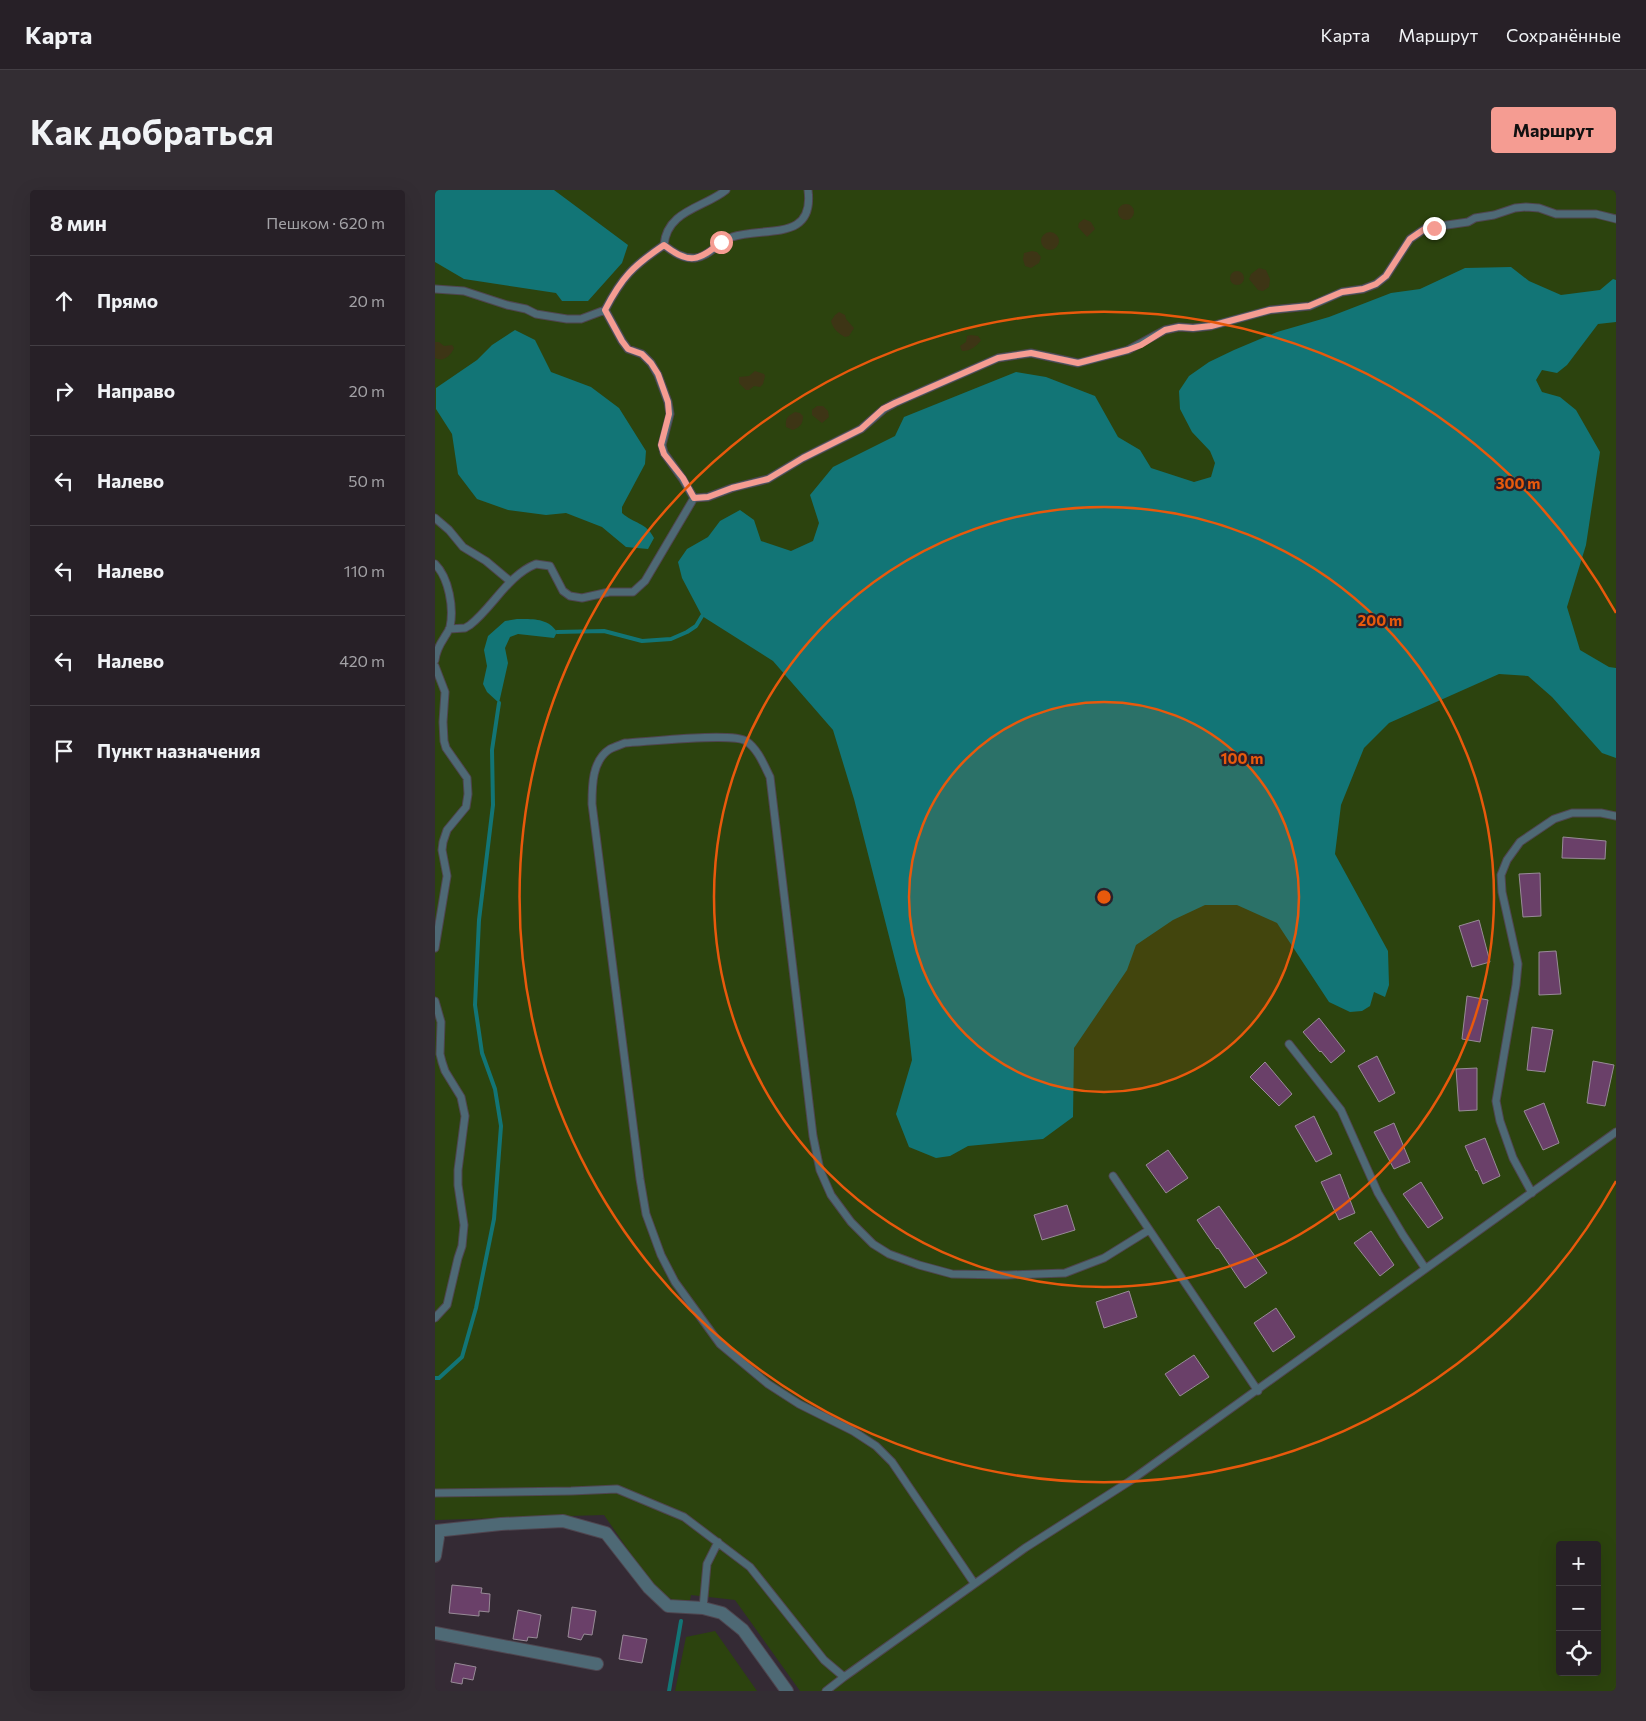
<!DOCTYPE html>
<html lang="ru">
<meta charset="utf-8">
<style>
:root{--surface:#272027;--page:#332d33;--text:#f1f3f6;--muted:#a4a3a7;--line:#433e44;--accent:#f59c92}
body{margin:0;font-family:Commissioner,sans-serif;background:var(--page);color:var(--text)}
.controls{position:absolute;right:15px;bottom:15px;display:grid;overflow:hidden;border-radius:5px;box-shadow:0 5px 20px #0002}
.controls button{width:45px;height:45px;display:grid;place-items:center;padding:0;border:0;border-bottom:1px solid var(--line);background:var(--surface);color:var(--text);font:25px sans-serif}
.stop{position:absolute;width:15px;height:15px;margin:-11px;border:4px solid #f59c92;border-radius:50%;background:#fff}
.stop.end{background:#f59c92;border-color:#fff;box-shadow:0 1px 5px #0008}
.list{margin:0;padding:0;list-style:none}
h2{display:flex;justify-content:space-between;align-items:center;height:65px;margin:0;padding:0 20px;font-size:21px}
h2 small{font-size:16px;font-weight:400;color:var(--muted)}
.list li{display:grid;grid-template-columns:32px 1fr auto;gap:15px;align-items:center;box-sizing:border-box;height:90px;padding:0 20px;border-top:1px solid var(--line)}
.list b{display:block;font-size:19px;white-space:nowrap}
.list em{font-size:16px;font-style:normal;color:var(--muted)}
.icon{flex:none;width:28px;height:28px;fill:none;stroke:currentColor;stroke-width:2;stroke-linecap:round;stroke-linejoin:round}
.map{position:relative;flex:none;width:1181px;height:1501px;overflow:hidden;border-radius:5px}
header{display:flex;align-items:center;gap:30px;box-sizing:border-box;height:70px;padding:0 25px;background:var(--surface);border-bottom:1px solid var(--line)}
header strong{font-size:24px}
nav{display:flex;gap:28px;margin-inline-start:auto;font-size:18px}
.intro{display:flex;align-items:center;justify-content:space-between;box-sizing:border-box;height:120px;padding:0 30px}
h1{margin:0;font-size:35px}
.button{padding:12px 22px;border-radius:5px;background:var(--accent);color:#111;font-size:18px;font-weight:700}
main{display:flex;gap:30px;padding:0 30px}
aside{flex:1;background:var(--surface);border-radius:5px;box-shadow:0 5px 20px #0002}
.map>svg:first-child{display:block}
</style>
<header>
<strong>Карта</strong>
<nav><a>Карта</a><a>Маршрут</a><a>Сохранённые</a></nav>
</header>
<div class="intro"><h1>Как добраться</h1><a class="button">Маршрут</a></div>
<main>
<aside>
<h2>8 мин<small>Пешком · 620 m</small></h2>
<ul class="list">
<li><svg class="icon" aria-label="ahead" viewBox="0 0 24 24"><path d="M12 20V5M6 11l6-6 6 6"/></svg><div><b>Прямо</b></div><em>20 m</em></li>
<li><svg class="icon" aria-label="right" viewBox="0 0 24 24"><path d="M7 20v-9h11M14 6l5 5-5 5"/></svg><div><b>Направо</b></div><em>20 m</em></li>
<li><svg class="icon" aria-label="left" viewBox="0 0 24 24"><path d="M17 20v-9H6M10 6l-5 5 5 5"/></svg><div><b>Налево</b></div><em>50 m</em></li>
<li><svg class="icon" aria-label="left" viewBox="0 0 24 24"><path d="M17 20v-9H6M10 6l-5 5 5 5"/></svg><div><b>Налево</b></div><em>110 m</em></li>
<li><svg class="icon" aria-label="left" viewBox="0 0 24 24"><path d="M17 20v-9H6M10 6l-5 5 5 5"/></svg><div><b>Налево</b></div><em>420 m</em></li>
<li><svg class="icon" aria-label="arrive" viewBox="0 0 24 24"><path d="M6 21V4h12l-3 4 3 4H6"/></svg><div><b>Пункт назначения</b></div></li>
</ul>
</aside>
<div class="map">
<svg width="1181" height="1501" viewBox="0 0 1181 1501">
<rect width="100%" height="100%" fill="#342a34"/>
<!-- green -->
<path fill="#2c430e" fill-rule="evenodd" d="M0,0h1181v1501h-816l-65,-91 -44,-5 -1,5h-17l-18,-11 -51,-74 -169,5zM1125,1355h37v127h-37z
M280,1441l42,60h-82l11,-54z"/>
<!-- sand -->
<path fill="#3d3515" d="M683 22a8 8 0 1 1 16 0a8 8 0 1 1-16 0Z
M649,29l7,3 4,7 -8,8 -9,-10 1,-4z
M606 51a9 9 0 1 1 18 0a9 9 0 1 1-18 0Z
M597,61l5,1 4,5 -2,6 -8,5 -6,-2 -2,-7 1,-6z
M824,78l7,2 4,9 -1,8 -6,4 -5,-1 -9,-11 2,-5z
M795 88a7 7 0 1 1 14 0a7 7 0 1 1-14 0Z
M404,122l6,3 1,4 8,9 -5,8 -4,1c-7,-4 -12,-8 -14,-16l4,-6z
M536,145l7,1 3,4c-4,6 -10,11 -19,11l-2,-5 6,-4 1,-6z
M0,152h4l5,4 8,-1 2,3c-4,9 -11,14 -19,10z
M320,181l9,3 1,2 -2,8 -3,3 -6,-1 -5,4h-3l-7,-7v-6l10,-1z
M382,216h6l5,5 1,6 -7,6 -10,-8v-5z
M360,222l5,1 3,3c0,8 -3,11 -10,14l-7,-3c-1,-9 2,-11 9,-15z"/>
<!-- water -->
<path fill="#127576" d="M0,0h119l74,55 -6,18 -34,38h-26l-6,-8 -92,-14 -29,-17z
M1076,77l18,14 32,14 39,-5 13,-11 3,1v42l-18,2 -31,41 -10,8 -15,-3 -6,10 6,12 18,5 16,13 24,42 -14,93 -19,62 13,43 29,17 7,1v90l-14,-5 -50,-56 -24,-21 -29,-2 -110,49 -25,25 -23,57 -6,49 53,97 1,34 -4,12 -11,-5 -4,14 -8,5 -12,1 -21,-10 -52,-79 -40,-18h-32l-32,15 -37,25 -9,25 -53,78 -1,69 -30,22 -75,7 -18,10 -14,2 -27,-11 -13,-33 16,-54 -7,-61 -51,-200 -21,-69 -60,-69 -71,-45 -20,-38 -4,-16 9,-13 21,-12 12,-16 20,-11 14,10 7,21 30,10 22,-10 6,-18 -9,-28 23,-28 62,-31 9,-19 112,-45 30,5 49,19 23,41 22,13 11,18 43,14 17,-5 4,-14 -5,-12 -18,-19 -12,-23 -1,-18 10,-15 20,-14 25,-12 43,-18 52,-15 62,-24 29,-4 45,-21z
M80,140l20,10 16,32 40,15 28,21 27,43 -1,13 -23,43v6c12,11 24,9 32,25l-6,11 -22,-2 -24,-20 -36,-14 -20,2 -38,-5 -31,-11 -19,-25 -6,-40 -16,-25v-21l41,-28 15,-15z
M82,429c16,0 31,-1 40,13l-3,6 -36,-4 -8,3 -5,11 3,15 -9,40 -12,-11 -4,-8 4,-18 -3,-16 4,-14 17,-15z"/>
<g fill="none" stroke-linecap="round" stroke-linejoin="round">
<!-- stream -->
<path stroke="#127576" stroke-width="4" d="M122,442l47,-1 38,10 29,-2 16,-7 9,-6 6,-10
M0,1188h4l23,-21 14,-49 18,-89 7,-93 -6,-37 -13,-36 -7,-48 4,-85 14,-115 -1,-55 7,-47
M234,1501l12,-70"/>
</g>
<!-- building -->
<path fill="#6a4069" stroke="#988b97" d="M1128,647l43,4 -1,18 -43,-1z
M1105,683l1,43 -18,1 -4,-43z
M1044,730l11,42 -18,5 -13,-41z
M1121,761l5,43 -22,1v-43z
M1032,806l21,4 -8,42 -18,-3z
M884,828l26,33 -14,12 -10,-12 -1,1 -17,-20z
M1097,837l21,3 -8,42 -18,-2z
M942,866l18,37 -16,9 -21,-36z
M1158,871l21,4 -9,41 -18,-3z
M830,872l27,32 -13,12 -29,-29z
M1042,878v42l-18,1 -3,-42z
M1109,913l15,40 -16,7 -19,-39z
M879,926l18,38 -16,8 -21,-36z
M959,933l16,39 -16,7 -20,-37z
M1050,948l15,38 -17,8 -6,-14 -1,1 -11,-25z
M733,960l20,28 -22,15 -20,-28z
M905,984l15,39 -16,7 -18,-38z
M986,992l22,36 -15,10 -25,-34z
M632,1015l8,25 -33,10 -8,-25z
M784,1016l48,67 -22,15 -27,-40 -1,1 -20,-29z
M936,1041l23,34 -14,11 -26,-33z
M694,1101l8,26 -33,11 -8,-26z
M841,1118l19,29 -22,15 -19,-29z
M759,1165l15,22 -29,19 -15,-22z
M17,1395l30,3 -1,5 9,1 -1,18 -10,-1v5l-30,-3z
M137,1417l24,4 -4,24 -8,-1 -3,6 -13,-3z
M83,1420l23,5 -4,23 -9,-1 -1,4 -14,-2z
M188,1445l24,4 -5,24 -23,-4z
M20,1473l21,4 -3,13 -10,-2 -1,6 -11,-2z"/>
<g fill="none" stroke-linecap="round" stroke-linejoin="round">
<!-- lane casing -->
<g stroke="#4f454f" stroke-width="9">
<path id="lane" d="M291,0c-22,18 -59,20 -62,55 9,7 19,14 31,13 14,-1 24,-17 37,-21 31,-11 83,6 76,-47
M0,99l29,2 43,14 19,4 10,5 31,5h14l24,-9c17,-33 28,-44 59,-65
M170,120l17,31 6,8 14,5 9,9 7,12 10,27 2,12 -8,31 2,8 18,25 12,20
M259,308l14,-1 24,-9 36,-9 35,-21 58,-29 23,-20 11,-6 103,-45 33,-5 47,10 50,-13 37,-20 14,-3 14,1 18,-2 59,-16 40,-4 32,-14 21,-3 13,-5 10,-8 24,-37 16,-11 42,-6 7,-4 19,-3 21,-7 11,-1 13,1 17,6h40l20,5
M0,328l14,12 14,17 23,14 24,20
M0,374c14,14 19,44 15,63 -1,4 -4,7 -6,11 -4,6 -8,14 -9,22
M14,439l16,-1 5,-3c23,-18 38,-50 66,-61l14,2 13,25 7,5 12,2 27,-6h24l12,-11 49,-83
M0,476l10,26 -2,30 1,19 2,7 21,30 1,16 -2,13 -19,23 -4,12 -1,8 5,26 -12,72
M0,811l6,21 -1,32 2,8 3,9 16,26 4,19 -7,54v15l6,40 -2,21 -4,12 -11,47 -12,13
M854,854l52,66 37,83 25,42 22,33
M678,986l145,215
M1097,1003l-19,-35 -13,-37 -4,-20 20,-116 2,-21 -16,-72 -1,-17 6,-15 13,-18 34,-23 18,-6h29l15,3
M0,1303l136,-2 46,-2 67,28 66,50 74,93 20,17
M539,1393l-82,-121 -16,-16 -23,-15 -54,-27 -31,-20 -48,-40 -45,-62 -14,-27 -15,-41 -6,-35 -48,-375c0,-18 0,-44 18,-55 4,-2 10,-4 15,-6 21,-1 107,-11 121,-2 12,8 18,24 24,36l43,359 7,34 11,25 20,27 22,22 16,10 30,11 33,9 55,1 58,-2 39,-15 45,-28
M268,1418l4,-44 11,-22
M391,1501l18,-14 181,-129 105,-67 486,-349"/>
</g>
<!-- street casing -->
<g stroke="#4f454f" stroke-width="14">
<path id="street" d="M0,1341l66,-7 62,-3 43,12 43,55 19,18 35,2 19,5 21,17 44,61
M0,1366l4,-25
M0,1443l162,31"/>
</g>
<!-- lane -->
<use href="#lane" stroke="#4e6975" stroke-width="7"/>
<!-- street -->
<use href="#street" stroke="#4e6975" stroke-width="12"/>
</g>
<g fill="none" stroke-linecap="round" stroke-linejoin="round">
<!-- route -->
<path stroke="#f59c92" stroke-width="6" d="M286,52c-22,19 -32,23 -57,3 -31,21 -42,32 -59,65l17,31 6,8 14,5 9,9 7,11 10,28 1,12 -8,31 3,9 19,24 11,20 14,-1 24,-9 36,-9 35,-21 58,-29 22,-20 12,-6 103,-45 33,-5 47,10 50,-13 13,-5 24,-15 14,-3 14,1 18,-2 59,-16 39,-4 33,-14 21,-3 13,-5 10,-8 24,-37 16,-11h8"/>
</g>
<!-- distance rings -->
<circle cx="669" cy="707" r="195" fill="#e8590c" fill-opacity=".12"/>
<g fill="none" stroke="#e8590c" stroke-width="2.5">
<circle cx="669" cy="707" r="195"/>
<circle cx="669" cy="707" r="390"/>
<path d="M1181 991A585 585 0 1 1 1181 423"/>
</g>
<circle cx="669" cy="707" r="8" fill="#e8590c" stroke="#2a202a" stroke-width="2.5"/>
<g font-size="15" text-anchor="middle" font-weight="bold" fill="#e8590c" stroke="#2a202a" stroke-width="4.5" stroke-linejoin="round" paint-order="stroke">
<text x="1083" y="299">300 m</text>
<text x="945" y="436">200 m</text>
<text x="807" y="574">100 m</text>
</g>
</svg>
<div class="controls">
<button>+</button>
<button>−</button>
<button><svg class="icon" aria-label="locate" viewBox="0 0 24 24"><circle cx="12" cy="12" r="6"/><path d="M12 2v4M12 18v4M2 12h4M18 12h4"/></svg></button>
</div>
<div class="stop" style="left:286px;top:52px"></div>
<div class="stop end" style="left:999px;top:38px"></div>
</div>
</main>
